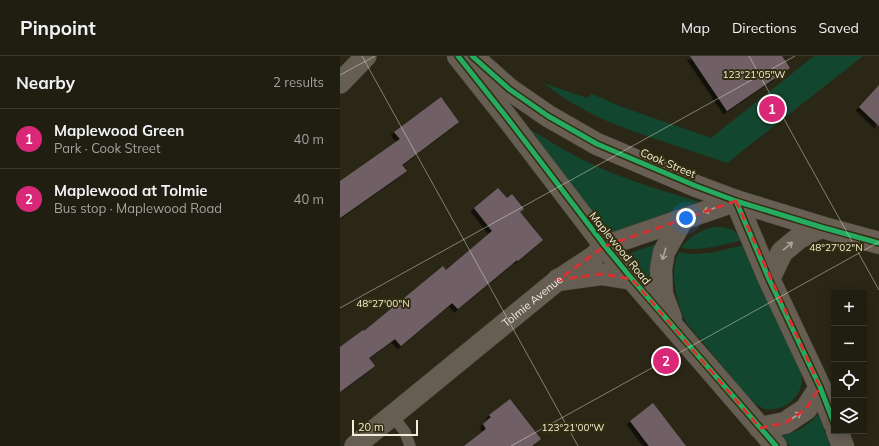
<!DOCTYPE html>
<meta charset="utf-8">
<style>
:root{--surface:#201d11;--page:#28261a;--text:#f1f3f6;--muted:#a2a29f;--line:#3d3b31;--accent:#db2777}
body{margin:0;font-family:Mulish,sans-serif;background:var(--page);color:var(--text)}
.controls{position:absolute;right:12px;bottom:12px;display:grid;overflow:hidden;border-radius:0px;box-shadow:0 2px 10px #0003}
.controls button{width:36px;height:36px;display:grid;place-items:center;padding:0;border:0;border-bottom:1px solid var(--line);background:var(--surface);color:var(--text);font:20px sans-serif}
.scale{position:absolute;left:12px;bottom:10px;width:66px;box-sizing:border-box;padding-left:4px;border:2px solid #f1eedc;border-top:0;font-size:11px;line-height:14px;white-space:nowrap;color:#f1eedc;-webkit-text-stroke:3px #332d0f;paint-order:stroke}
.you{position:absolute;left:346px;top:162px;width:14px;height:14px;margin:-10px;border:3px solid #fff;border-radius:50%;background:#1a73e8;box-shadow:0 0 0 6px #1a73e833}
.badge{display:grid;place-items:center;width:26px;height:26px;border-radius:50%;background:var(--accent);color:#fff;font-size:13px;font-weight:700}
.pin{position:absolute;translate:-50% -50%;border:2px solid #fff;box-shadow:0 1px 4px #0006}
.list{margin:0;padding:0;list-style:none}
h2{display:flex;justify-content:space-between;align-items:center;height:52px;margin:0;padding:0 16px;font-size:17px}
h2 small{font-size:13px;font-weight:400;color:var(--muted)}
.list li{display:grid;grid-template-columns:26px 1fr auto;gap:12px;align-items:center;box-sizing:border-box;height:60px;padding:0 16px;border-top:1px solid var(--line)}
.list b{display:block;font-size:15px;white-space:nowrap}
.list p{margin:0;font-size:13px;white-space:nowrap;color:var(--muted)}
.list em{font-size:13px;font-style:normal;color:var(--muted)}
.icon{flex:none;width:22px;height:22px;fill:none;stroke:currentColor;stroke-width:2;stroke-linecap:round;stroke-linejoin:round}
.map{position:relative;flex:none;width:539px;height:390px;overflow:hidden}
header{display:flex;align-items:center;gap:24px;box-sizing:border-box;height:56px;padding:0 20px;background:var(--surface);border-bottom:1px solid var(--line)}
header strong{font-size:19px}
nav{display:flex;gap:22px;margin-inline-start:auto;font-size:14px}
main{display:flex}
aside{flex:1;background:var(--surface)}
.map>svg:first-child{display:block}
</style>
<header>
<strong>Pinpoint</strong>
<nav><a>Map</a><a>Directions</a><a>Saved</a></nav>
</header>
<main>
<aside>
<h2>Nearby<small>2 results</small></h2>
<ul class="list">
<li><span class="badge">1</span><div><b>Maplewood Green</b><p>Park · Cook Street</p></div><em>40 m</em></li>
<li><span class="badge">2</span><div><b>Maplewood at Tolmie</b><p>Bus stop · Maplewood Road</p></div><em>40 m</em></li>
</ul>
</aside>
<div class="map">
<svg width="539" height="390" viewBox="0 0 539 390">
<defs>
<filter id="shadow"><feDropShadow dx="-3.5" dy="3.5" stdDeviation="0" flood-color="#0009"/></filter>
</defs>
<rect width="100%" height="100%" fill="#2b2717"/>
<!-- green -->
<path fill="#13462f" d="M474,0h49l-136,107 -95,-32 -23,-9 -23,-11 -22,-13 -21,-15 44,15 5,-4 30,13 89,31z
M184,70c24,14 47,29 72,40 35,16 71,26 107,37l-91,33 -90,-107z
M372,171c16,0 21,1 32,13 -20,4 -42,12 -63,8 9,-12 17,-16 31,-21z
M316,188l-4,39 -21,-25 -1,-4 3,-2z
M408,188l50,122c2,4 4,8 4,12 1,19 -19,35 -37,31 -6,-2 -11,-6 -16,-11l-63,-76c-9,-18 -18,-51 -7,-70 22,6 47,-3 69,-8z
M478,358l13,32h-41l-8,-10c17,-5 24,-9 36,-22z"/>
<!-- building -->
<path fill="#6f6166" filter="url(#shadow)" d="M350,0h92l8,12 -63,43z
M539,29v41l-20,-19z
M101,41l18,25 -57,43 5,6 -67,47v-37l60,-42 -6,-7z
M158,132l9,10 5,-4 12,15 -4,3 23,28 -25,21 -1,-1 -59,49 -6,-6 -51,43 -6,-7 -26,19 6,8 -35,26v-45l23,-17 1,1 79,-65 3,4 46,-39 -18,-23z
M170,343l31,40 -9,7h-68l22,-17 -3,-5 8,-7 -2,-2z
M313,347l33,43h-37l-19,-25z"/>
<g fill="none" stroke-linecap="round" stroke-linejoin="round">
<!-- service casing -->
<g stroke="#454234" stroke-width="12">
<path id="service" d="M53,360l12,16 5,14"/>
</g>
<!-- minor casing -->
<g stroke="#454234" stroke-width="22">
<g id="minor">
<path d="M0,27l26,-27"/>
<path id="s1" d="M15,390l203,-166 35,-23 12,-11 131,-45"/>
</g>
</g>
<!-- tertiary casing -->
<g stroke="#454234" stroke-width="23">
<path id="tertiary" d="M118,0l50,63 97,127 27,33 144,167
M396,145l33,78 51,108 14,36
M429,223l13,-27 17,-14 22,-11
M218,224l43,-6 31,5
M331,262l-9,-24 -1,-25 3,-17 18,-32
M420,372l25,-5 21,-14 14,-22
M497,375l6,15"/>
</g>
<!-- secondary casing -->
<g stroke="#454234" stroke-width="23">
<path id="secondary" d="M132,0l37,33 39,27 49,28 99,42 40,15 85,26 58,16"/>
</g>
<!-- service -->
<use href="#service" stroke="#665d53" stroke-width="11"/>
<!-- minor -->
<use href="#minor" stroke="#665d53" stroke-width="21"/>
<!-- tertiary -->
<use href="#tertiary" stroke="#665d53" stroke-width="22"/>
<!-- secondary -->
<use href="#secondary" stroke="#685e53" stroke-width="22"/>
<!-- cycleway casing -->
<g stroke="#332d0f" stroke-width="8">
<path id="cycleway" d="M118,0l50,63 97,127 27,33 144,167
M132,0l37,33 39,27 49,28 99,42 40,15 85,26 58,16
M396,145l33,78 51,108 14,36"/>
</g>
<!-- cycleway -->
<use href="#cycleway" stroke="#26ab63" stroke-width="5"/>
</g>
<!-- one-way arrows -->
<defs><path id="oneway-shaft" d="M-6 0H5M1.5-3L5.5 0L1.5 3" fill="none" stroke-width="1.6" stroke-linecap="round" stroke-linejoin="round"/></defs>
<g stroke="#aca698">
<use href="#oneway-shaft" transform="translate(369 154) rotate(161)"/>
<use href="#oneway-shaft" transform="translate(448 190) rotate(-39)"/>
<use href="#oneway-shaft" transform="translate(324 198) rotate(107)"/>
<use href="#oneway-shaft" transform="translate(456 360) rotate(-33)"/>
</g>
<!-- marked area -->
<path fill="none" stroke="#d73231" stroke-width="3" stroke-dasharray="8 5" stroke-linejoin="round" d="M396,145l84,186 -14,22 -21,14 -25,5 -128,-149 -31,-5 -43,6 47,-34z"/>
<!-- ticks -->
<path fill="none" stroke="#f1eedc" stroke-width="1" stroke-opacity="0.45" d="M22,0l216,390M409,0l130,234M0,19l35,-19M0,252l455,-252M171,390l368,-204"/>
<g text-anchor="middle" dominant-baseline="central" stroke-width="4" stroke-linejoin="round" paint-order="stroke">
<!-- street labels -->
<g font-size="11" fill="#f1eedc" stroke="#332d0f">
<text transform="translate(328 107) rotate(23)">Cook Street</text>
<text transform="translate(280 192) rotate(51)">Maplewood Road</text>
<text stroke="none"><textPath href="#s1" startOffset="229">Tolmie Avenue</textPath></text>
</g>
</g>
<g font-size="10" text-anchor="middle" fill="#f1eedc" stroke="#332d0f" stroke-width="4" stroke-linejoin="round" paint-order="stroke">
<text x="414" y="22">123°21'05"W</text>
<text x="496" y="195">48°27'02"N</text>
<text x="43" y="251">48°27'00"N</text>
<text x="233" y="375">123°21'00"W</text>
</g>
</svg>
<div class="controls">
<button>+</button>
<button>−</button>
<button><svg class="icon" aria-label="locate" viewBox="0 0 24 24"><circle cx="12" cy="12" r="6"/><path d="M12 2v4M12 18v4M2 12h4M18 12h4"/></svg></button>
<button><svg class="icon" aria-label="layers" viewBox="0 0 24 24"><path d="M12 4l9 5-9 5-9-5zM3 14l9 5 9-5"/></svg></button>
</div>
<div class="scale">20 m</div>
<div class="you"></div>
<div class="pin badge" style="left:432px;top:53px">1</div>
<div class="pin badge" style="left:326px;top:305px">2</div>
</div>
</main>
